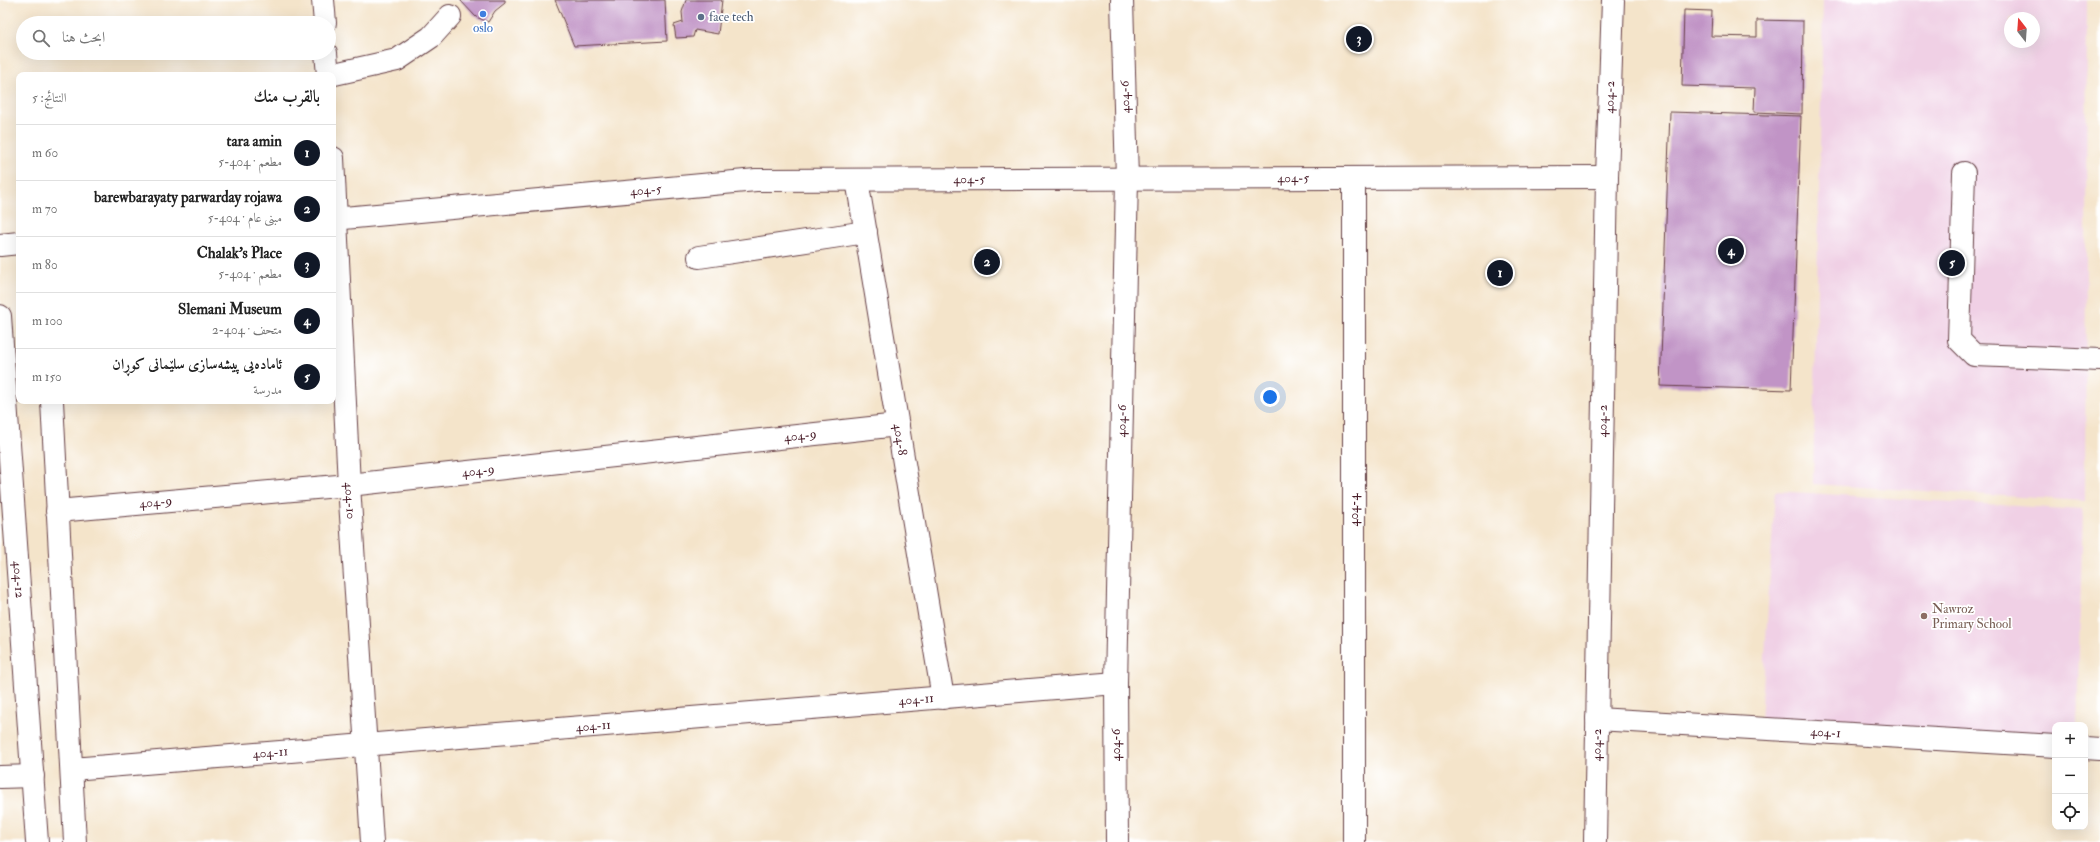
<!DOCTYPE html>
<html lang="ar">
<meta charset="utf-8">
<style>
:root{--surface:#fff;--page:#f2f2f2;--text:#222;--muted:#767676;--line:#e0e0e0;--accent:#111827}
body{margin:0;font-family:"IM FELL Double Pica",Amiri,serif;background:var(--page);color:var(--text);direction:rtl}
.controls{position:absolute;right:12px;bottom:12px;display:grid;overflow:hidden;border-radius:8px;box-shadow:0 4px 16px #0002}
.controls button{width:36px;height:36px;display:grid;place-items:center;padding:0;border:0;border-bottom:1px solid var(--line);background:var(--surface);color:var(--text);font:20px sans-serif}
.compass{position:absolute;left:2004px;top:12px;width:36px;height:36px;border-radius:50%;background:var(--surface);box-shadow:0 4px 16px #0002;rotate:343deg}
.you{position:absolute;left:1270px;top:397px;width:14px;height:14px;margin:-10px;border:3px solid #fff;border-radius:50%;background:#1a73e8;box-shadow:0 0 0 6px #1a73e833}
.badge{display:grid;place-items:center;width:26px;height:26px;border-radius:50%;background:var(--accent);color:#fff;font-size:13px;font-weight:700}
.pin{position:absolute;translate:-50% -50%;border:2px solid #fff;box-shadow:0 1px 4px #0006}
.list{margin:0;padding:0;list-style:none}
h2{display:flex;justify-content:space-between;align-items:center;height:52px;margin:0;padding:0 16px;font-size:17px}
h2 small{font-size:13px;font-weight:400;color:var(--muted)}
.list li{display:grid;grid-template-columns:26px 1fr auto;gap:12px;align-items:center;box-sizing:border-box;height:56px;padding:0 16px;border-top:1px solid var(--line)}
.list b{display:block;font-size:15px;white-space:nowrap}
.list p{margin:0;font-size:13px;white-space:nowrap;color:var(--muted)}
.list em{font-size:13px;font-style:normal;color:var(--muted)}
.icon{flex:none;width:22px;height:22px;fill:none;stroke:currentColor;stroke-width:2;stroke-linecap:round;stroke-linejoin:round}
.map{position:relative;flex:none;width:2100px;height:842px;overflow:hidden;direction:ltr}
.search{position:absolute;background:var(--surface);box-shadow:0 4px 16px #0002;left:16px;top:16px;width:320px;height:44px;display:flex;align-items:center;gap:10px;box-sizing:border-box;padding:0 14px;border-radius:22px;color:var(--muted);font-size:15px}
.panel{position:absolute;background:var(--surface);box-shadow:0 4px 16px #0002;left:16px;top:72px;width:320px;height:332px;border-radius:8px;direction:rtl}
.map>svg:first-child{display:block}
</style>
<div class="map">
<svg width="2100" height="842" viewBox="0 0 2100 842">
<rect width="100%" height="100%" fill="#fff"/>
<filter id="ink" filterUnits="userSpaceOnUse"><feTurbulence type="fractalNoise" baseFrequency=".025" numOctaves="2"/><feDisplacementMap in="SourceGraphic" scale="8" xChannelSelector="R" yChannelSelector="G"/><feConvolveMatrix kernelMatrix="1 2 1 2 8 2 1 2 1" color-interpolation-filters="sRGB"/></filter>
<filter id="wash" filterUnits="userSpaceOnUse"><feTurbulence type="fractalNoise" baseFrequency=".012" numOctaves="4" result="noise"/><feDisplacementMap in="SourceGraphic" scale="16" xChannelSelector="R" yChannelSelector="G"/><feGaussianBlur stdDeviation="0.9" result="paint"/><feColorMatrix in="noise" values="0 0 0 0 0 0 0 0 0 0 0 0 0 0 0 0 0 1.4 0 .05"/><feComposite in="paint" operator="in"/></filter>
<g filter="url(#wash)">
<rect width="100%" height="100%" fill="#f4e4ca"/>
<!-- built -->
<path fill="#f0d0e5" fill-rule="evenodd" d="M1823,0h264l-2,501 -272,-17zM2010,18h24v24h-24z
M1775,491l308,19 -6,215h-22v21l-294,-24z"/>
<g id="blocks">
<!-- building -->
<path fill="#c194c6" d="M460,0h45v3l-10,8 -7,11 -12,-5z
M555,0h110l2,41 -93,5z
M686,0h36l-4,34 -23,-4 -2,7 -17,1 -2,-13 9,-3 -1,-10z
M1684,10l28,1 -1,25 46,1v-17l46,1 -1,93 -48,-2 1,-24 -73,-2z
M1670,112l131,4 -10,274 -131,-4z"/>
</g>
</g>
<g filter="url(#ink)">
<use href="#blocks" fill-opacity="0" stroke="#643d43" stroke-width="1"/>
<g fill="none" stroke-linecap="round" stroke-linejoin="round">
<!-- minor casing -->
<g stroke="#643d43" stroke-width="24">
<g id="minor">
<path d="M323,0l2,23"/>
<path d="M326,53l2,22"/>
<path d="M330,75l67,-15 34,-23 19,-21"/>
<path id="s1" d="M333,158l16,327 23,357"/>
<path d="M1964,173l-5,167 15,15 126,5"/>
<path id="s2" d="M857,180l86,518"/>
<path id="s3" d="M333,219l423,-39 851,-3"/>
<path d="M0,245l19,-2"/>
<path d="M699,257l167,-25"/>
<path id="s4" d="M0,316l37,526"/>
<path d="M52,401l23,441"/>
<path id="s5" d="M57,511l292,-26 549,-60"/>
<path id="s6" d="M1597,719l458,27"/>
<path d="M2085,748l15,1"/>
<path id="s7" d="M72,769l1044,-86"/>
<path d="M0,777l33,-1"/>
<path id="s8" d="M1117,842l-1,-159 11,-504 -5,-179"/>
<path d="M1354,842v-664"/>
<path id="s9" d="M1595,842l12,-665 6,-177"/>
</g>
</g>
<!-- minor -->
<use href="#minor" stroke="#fff" stroke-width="22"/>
</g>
</g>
<!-- markers -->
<circle fill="#3f7fe0" stroke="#fff" stroke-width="1.5" cx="483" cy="14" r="4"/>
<circle fill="#5c6f8a" stroke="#fff" stroke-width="1.5" cx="701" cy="17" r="4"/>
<circle fill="#8d6e63" stroke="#fff" stroke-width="1.5" cx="1924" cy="616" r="4"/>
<g text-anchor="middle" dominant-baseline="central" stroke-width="3.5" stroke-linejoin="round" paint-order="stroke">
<!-- service labels -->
<g font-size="13" fill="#4e5e75" stroke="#fff" text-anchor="start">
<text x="709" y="17">face tech</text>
</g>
<!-- shop labels -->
<g font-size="13" fill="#366cbe" stroke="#fff">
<text x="483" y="28">oslo</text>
</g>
<!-- street labels -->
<g font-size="13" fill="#4a1f2b" stroke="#fff">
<text transform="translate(1125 97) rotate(-92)">404-6</text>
<text stroke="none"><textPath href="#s9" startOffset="745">404-2</textPath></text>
<text stroke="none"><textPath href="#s3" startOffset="962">404-5</textPath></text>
<text stroke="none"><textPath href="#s3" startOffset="638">404-5</textPath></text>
<text stroke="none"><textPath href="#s3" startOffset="314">404-5</textPath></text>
<text stroke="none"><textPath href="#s8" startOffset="421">404-6</textPath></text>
<text stroke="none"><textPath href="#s9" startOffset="421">404-2</textPath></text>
<text stroke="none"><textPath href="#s5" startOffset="747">404-9</textPath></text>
<text stroke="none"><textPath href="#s2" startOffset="263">404-8</textPath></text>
<text stroke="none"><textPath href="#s5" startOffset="423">404-9</textPath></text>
<text stroke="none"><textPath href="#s1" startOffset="343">404-10</textPath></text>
<text stroke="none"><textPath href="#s5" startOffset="99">404-9</textPath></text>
<text transform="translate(1354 510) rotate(-90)">404-4</text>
<text stroke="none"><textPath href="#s4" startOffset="264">404-12</textPath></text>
<text stroke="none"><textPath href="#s7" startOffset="847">404-11</textPath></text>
<text stroke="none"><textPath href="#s7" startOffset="523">404-11</textPath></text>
<text stroke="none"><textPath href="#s6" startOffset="229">404-1</textPath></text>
<text transform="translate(1116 745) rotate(-90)">404-6</text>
<text stroke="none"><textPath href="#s9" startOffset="97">404-2</textPath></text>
<text stroke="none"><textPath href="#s7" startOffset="199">404-11</textPath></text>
</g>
<!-- education labels -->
<g font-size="13" fill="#785e54" stroke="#fff" text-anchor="start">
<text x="1932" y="609">Nawroz<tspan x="1932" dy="15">Primary School</tspan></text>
</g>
</g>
</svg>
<div class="controls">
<button>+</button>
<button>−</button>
<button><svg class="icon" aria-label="locate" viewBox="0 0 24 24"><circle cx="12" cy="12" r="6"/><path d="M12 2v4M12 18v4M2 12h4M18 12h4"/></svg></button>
</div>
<svg class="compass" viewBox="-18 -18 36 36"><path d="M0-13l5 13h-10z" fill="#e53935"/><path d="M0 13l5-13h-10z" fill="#767676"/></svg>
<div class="you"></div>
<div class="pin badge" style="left:1500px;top:273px">1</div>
<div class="pin badge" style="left:987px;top:262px">2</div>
<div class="pin badge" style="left:1359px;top:39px">3</div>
<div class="pin badge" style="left:1731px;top:251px">4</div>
<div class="pin badge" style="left:1952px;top:263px">5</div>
<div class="search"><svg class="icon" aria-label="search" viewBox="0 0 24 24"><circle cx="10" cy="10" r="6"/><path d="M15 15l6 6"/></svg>ابحث هنا</div>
<section class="panel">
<h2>بالقرب منك<small>النتائج: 5</small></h2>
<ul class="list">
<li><span class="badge">1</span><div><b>tara amin</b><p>مطعم · 404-5</p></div><em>60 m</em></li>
<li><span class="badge">2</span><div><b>barewbarayaty parwarday rojawa</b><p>مبنى عام · 404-5</p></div><em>70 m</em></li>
<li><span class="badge">3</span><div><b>Chalak's Place</b><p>مطعم · 404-5</p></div><em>80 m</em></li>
<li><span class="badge">4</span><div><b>Slemani Museum</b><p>متحف · 404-2</p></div><em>100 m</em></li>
<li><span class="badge">5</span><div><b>ئامادەیی پیشەسازی سلێمانی کوڕان</b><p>مدرسة</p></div><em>150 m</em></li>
</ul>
</section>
</div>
